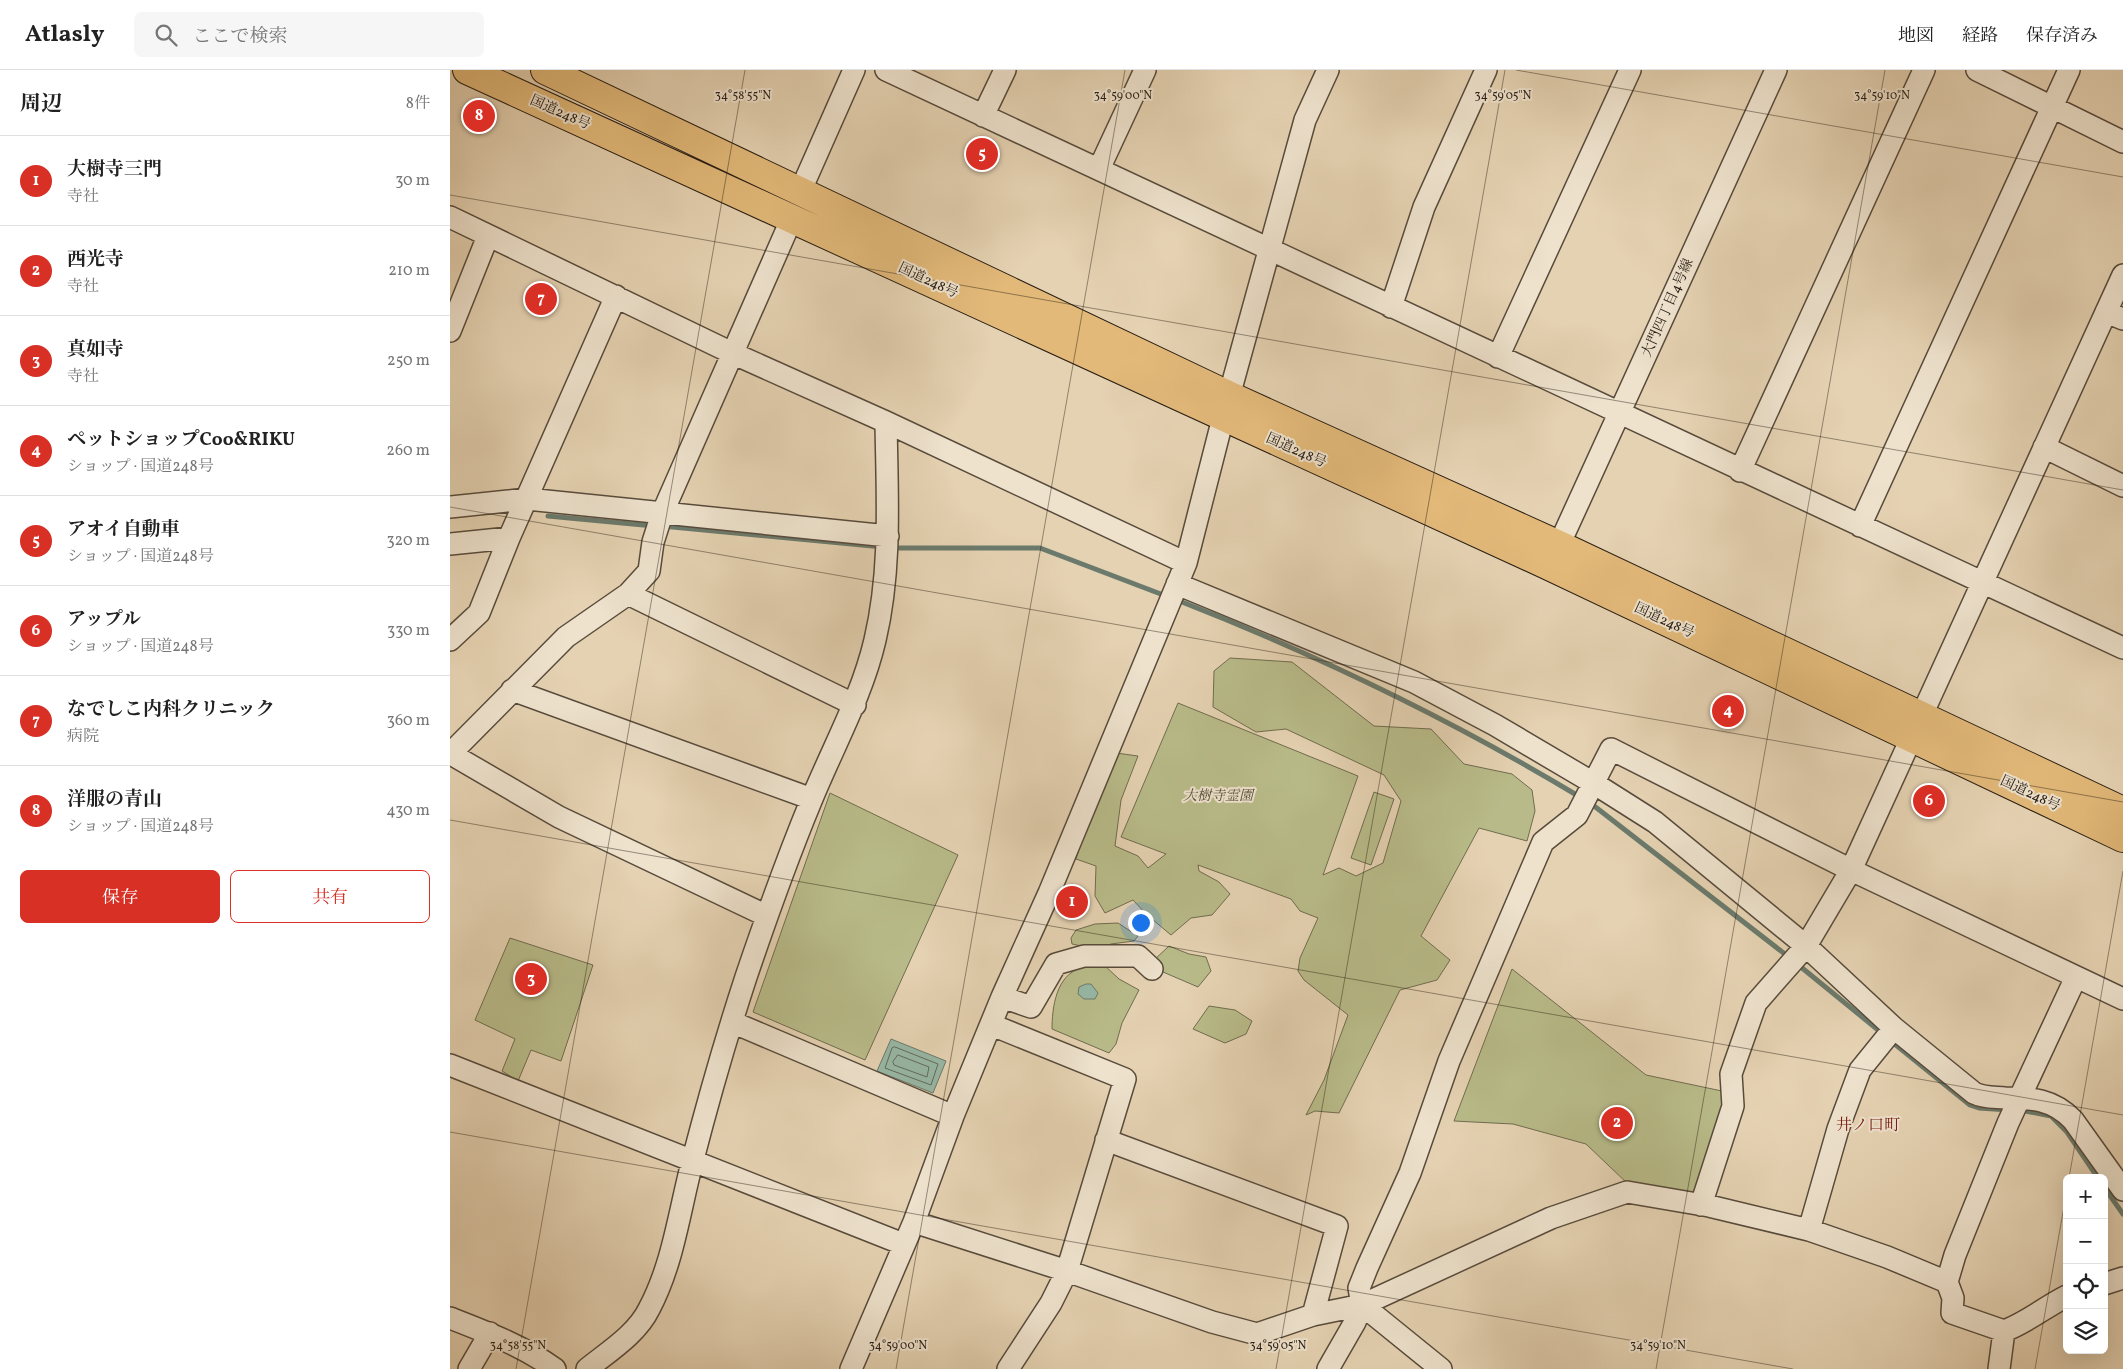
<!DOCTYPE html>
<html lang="ja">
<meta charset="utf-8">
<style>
:root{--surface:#fff;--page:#f6f6f6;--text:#222;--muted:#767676;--line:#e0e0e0;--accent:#d93025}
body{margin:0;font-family:Vollkorn,"Noto Serif JP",serif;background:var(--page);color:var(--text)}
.controls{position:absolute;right:15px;bottom:15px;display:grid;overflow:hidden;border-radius:8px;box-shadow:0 5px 20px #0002}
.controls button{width:45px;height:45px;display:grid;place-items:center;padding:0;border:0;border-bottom:1px solid var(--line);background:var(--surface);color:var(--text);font:25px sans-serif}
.you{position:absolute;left:690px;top:852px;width:18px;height:18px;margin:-12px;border:4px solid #fff;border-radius:50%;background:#1a73e8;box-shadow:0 0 0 8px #1a73e833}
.badge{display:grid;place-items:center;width:32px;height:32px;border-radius:50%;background:var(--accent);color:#fff;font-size:16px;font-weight:700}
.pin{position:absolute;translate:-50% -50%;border:2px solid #fff;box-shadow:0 1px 5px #0006}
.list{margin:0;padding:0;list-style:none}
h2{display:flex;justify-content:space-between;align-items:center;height:65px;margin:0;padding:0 20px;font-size:21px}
h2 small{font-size:16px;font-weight:400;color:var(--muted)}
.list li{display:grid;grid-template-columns:32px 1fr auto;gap:15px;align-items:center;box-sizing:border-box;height:90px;padding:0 20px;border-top:1px solid var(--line)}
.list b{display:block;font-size:19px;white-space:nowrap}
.list p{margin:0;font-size:16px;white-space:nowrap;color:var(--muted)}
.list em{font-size:16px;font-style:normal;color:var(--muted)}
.actions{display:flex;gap:10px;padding:15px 20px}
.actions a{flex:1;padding:11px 0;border:1px solid var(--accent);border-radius:8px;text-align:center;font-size:18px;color:var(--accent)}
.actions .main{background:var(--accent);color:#fff}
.icon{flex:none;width:28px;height:28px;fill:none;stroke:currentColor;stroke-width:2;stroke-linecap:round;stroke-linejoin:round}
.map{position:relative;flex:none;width:1673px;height:1299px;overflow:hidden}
header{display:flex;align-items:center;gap:30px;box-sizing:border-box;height:70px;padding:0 25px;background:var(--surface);border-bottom:1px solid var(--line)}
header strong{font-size:24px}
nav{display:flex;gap:28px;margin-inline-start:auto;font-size:18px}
.search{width:350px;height:45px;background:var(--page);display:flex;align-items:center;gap:12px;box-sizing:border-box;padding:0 18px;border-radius:8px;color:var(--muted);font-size:19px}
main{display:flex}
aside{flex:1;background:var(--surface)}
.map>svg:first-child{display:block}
</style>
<header>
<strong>Atlasly</strong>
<div class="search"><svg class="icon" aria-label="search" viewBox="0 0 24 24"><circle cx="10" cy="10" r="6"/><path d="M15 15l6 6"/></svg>ここで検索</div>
<nav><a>地図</a><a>経路</a><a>保存済み</a></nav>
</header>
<main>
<aside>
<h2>周辺<small>8件</small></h2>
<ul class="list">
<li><span class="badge">1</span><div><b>大樹寺三門</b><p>寺社</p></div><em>30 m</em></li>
<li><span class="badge">2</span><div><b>西光寺</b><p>寺社</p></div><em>210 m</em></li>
<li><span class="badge">3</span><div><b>真如寺</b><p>寺社</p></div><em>250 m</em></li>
<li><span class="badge">4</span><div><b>ペットショップCoo&amp;RIKU</b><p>ショップ · 国道248号</p></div><em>260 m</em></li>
<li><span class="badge">5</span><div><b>アオイ自動車</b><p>ショップ · 国道248号</p></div><em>320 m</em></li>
<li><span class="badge">6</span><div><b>アップル</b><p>ショップ · 国道248号</p></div><em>330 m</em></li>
<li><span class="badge">7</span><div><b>なでしこ内科クリニック</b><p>病院</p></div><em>360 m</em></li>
<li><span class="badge">8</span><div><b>洋服の青山</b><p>ショップ · 国道248号</p></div><em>430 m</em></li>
</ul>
<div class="actions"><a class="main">保存</a><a>共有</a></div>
</aside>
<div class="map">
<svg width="1673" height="1299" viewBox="0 0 1673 1299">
<rect width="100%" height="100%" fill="#e5d2b2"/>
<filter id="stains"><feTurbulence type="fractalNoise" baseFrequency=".004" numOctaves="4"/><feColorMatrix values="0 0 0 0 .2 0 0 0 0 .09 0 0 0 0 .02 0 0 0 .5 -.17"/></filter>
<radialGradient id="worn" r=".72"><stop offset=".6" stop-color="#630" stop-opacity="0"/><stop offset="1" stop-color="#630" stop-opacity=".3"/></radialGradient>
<!-- green -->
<path fill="#b8bb89" stroke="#706c4f" d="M780,588l62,4 82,64 57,3 33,35 48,10 20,16 3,21 -8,30 -48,-13 -58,108 29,24 -13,20 -37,10 -61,123 -24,-2 -9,4 18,-35 24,-65 -44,-35 -6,-9 2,-13 18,-40 -18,-7 -9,-12 -93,-34 1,6 20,11 11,12 -18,21 -21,3 -20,17 -25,-21 -13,-14 -28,13 -10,-17 1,-30 -20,-7 13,-44 27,-62 22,3 -17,44 -6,46 23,10 10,12 18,-14 -45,-17 57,-134 180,73 -35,99 16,-7 17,8 27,-13 18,-62 -17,-26 -98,-46 -30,3 -43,-25 1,-36z
M924,722l20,7 -23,66 -20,-7z
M380,723l128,62 -93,205 -112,-48z
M668,853l20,13 -4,5 -23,3 -15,5 -24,-5 -1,-6 5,-8 19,-6z
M60,868l83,27 -32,96 -30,-11 -13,31 -16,-10 13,-32 -40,-19z
M719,876l20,8 17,3 5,14 -13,16 -35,-15 -10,-11z
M654,895l15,14 20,11 -17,33 -6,21 -7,9 -57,-24c0,-21 4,-54 29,-61 7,-2 16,-2 23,-3z
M1062,899l134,106 76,16 1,20 -25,86 -70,-13 -42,-40 -73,-20 -59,-3z
M759,936l26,4 17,11 -6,13 -21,9 -32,-14z"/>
<!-- water -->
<path fill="#97b8a6" stroke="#6b7a6c" d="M636,914h5l7,9 -3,6h-11l-6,-5 1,-7z
M441,969l55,22 -13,32 -56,-22z"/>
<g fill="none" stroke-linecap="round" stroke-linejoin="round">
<!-- shore -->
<path stroke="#606b5e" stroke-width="1" d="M445,977l43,17 -7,21 -46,-17 7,-20z
M448,985l31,12 -2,10 -33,-12 -1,-3z"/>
<!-- stream -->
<path stroke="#6b7a6c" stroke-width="5" d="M98,446l106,10
M212,456l221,21
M441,478h149l126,48
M727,530c138,54 275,120 403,197
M1139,732l201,156
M1346,893l87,71
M1441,971l79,64 9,3 30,2
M1570,1040l31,6 16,16 31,46
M1654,1117l19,27"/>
<!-- minor casing -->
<g stroke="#584b3c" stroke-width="24">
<path id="minor" d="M436,0l1237,578
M1527,0l146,72
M533,46l22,-46
M649,99l46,-99
M350,122l54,-122
M0,147l282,136 154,69 300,141
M941,237l33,-100 62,-137
M1656,242l17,7
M0,261l38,-95
M1048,287l132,-287
M1594,377l79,39
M1290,401l184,-401
M0,437l77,-8 361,37
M1410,456l209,-456
M0,474l59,-6
M1109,475l217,-475
M727,514l237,98 81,43 100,59 60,38 151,124 88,82 80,65c10,5 20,4 31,5 27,0 48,1 68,22l50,70
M178,524l227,111
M0,570l29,-27 30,-75 107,-242
M62,620l300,109
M0,684l116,-117 62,-43 21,-23 4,-29 9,-28 130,-296
M1,684l108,63 208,99
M552,927l29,10 25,-43 28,-8h54l14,13
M282,952l221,94
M542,955l133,54 -58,192 -16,32 -43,66
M0,995l453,179
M656,1070l231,86 -24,89
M1251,1135l32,-99 -2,-32 25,-71 50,-57 45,-76 272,-595
M464,1152l153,49 145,51 45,12 56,-19 49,-10 189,-87 76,-26 82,14 100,24 78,27 60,25 6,16 -1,15 52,18 -5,38
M1359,1160l29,-101 22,-59 34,-42
M1497,1212l8,-27 53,-132 68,-146
M1654,1214l19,-6
M912,1235l79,64
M0,1248c36,14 73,28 105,51
M1554,1261c22,-8 41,-24 63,-35
M19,1299l21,-36
M137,1299c21,-17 50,-35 62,-60 24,-45 30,-96 43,-146 16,-62 34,-125 54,-186 20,-59 41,-118 65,-176 22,-54 51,-105 64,-161 17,-72 12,-146 11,-218
M401,1299l63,-147 39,-106 49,-119 47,-104 137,-330 37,-145 82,-298 23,-50
M878,1299l27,-47 7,-17 -3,-17 8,-20 43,-95 39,-112 94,-219 34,-27 34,-66 240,121 272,129"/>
</g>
<!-- highway casing -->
<g stroke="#291e15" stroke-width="30">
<path id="highway" d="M17,0l1080,495 576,273
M95,0l685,326 329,149 564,266"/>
</g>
<!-- minor -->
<use href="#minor" stroke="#eee2cd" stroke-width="21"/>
<!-- highway -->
<use href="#highway" stroke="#e2b979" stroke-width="28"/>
</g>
<!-- ticks -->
<path fill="none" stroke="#291e15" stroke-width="1" stroke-opacity="0.45" d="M1066,0l607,107M0,125l1673,295M0,437l1673,295M0,750l1673,295M0,1062l1343,237M1619,1108l54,-307M66,1299l229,-1299M446,1299l229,-1299M826,1299l229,-1299M1206,1299l229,-1299M1585,1299l32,-179"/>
<g text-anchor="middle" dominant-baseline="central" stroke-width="4" stroke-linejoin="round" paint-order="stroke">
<!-- street labels -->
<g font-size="14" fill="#291e15" stroke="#eee2cd">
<text transform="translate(110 43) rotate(24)">国道248号</text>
<text transform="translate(478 211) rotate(25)">国道248号</text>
<text transform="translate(1218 238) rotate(-66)">大門四丁目4号線</text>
<text transform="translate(846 381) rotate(24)">国道248号</text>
<text transform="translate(1214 551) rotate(25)">国道248号</text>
<text transform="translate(1580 724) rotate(25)">国道248号</text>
</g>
<!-- park labels -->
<g font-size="14" font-style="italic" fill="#544d38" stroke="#eee2cd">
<text x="768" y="726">大樹寺霊園</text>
</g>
<!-- quarter labels -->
<g font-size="16" fill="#7a1f14" stroke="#eee2cd">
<text x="1418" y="1056">井ノ口町</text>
</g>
</g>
<g font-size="12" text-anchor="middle" fill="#291e15" stroke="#eee2cd" stroke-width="4" stroke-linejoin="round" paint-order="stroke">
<text x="293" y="29">34°58'55"N</text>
<text x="673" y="29">34°59'00"N</text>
<text x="1053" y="29">34°59'05"N</text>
<text x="1432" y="29">34°59'10"N</text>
<text x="68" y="1279">34°58'55"N</text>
<text x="448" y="1279">34°59'00"N</text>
<text x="828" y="1279">34°59'05"N</text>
<text x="1208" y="1279">34°59'10"N</text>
</g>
<rect width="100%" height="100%" filter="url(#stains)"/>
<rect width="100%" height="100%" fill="url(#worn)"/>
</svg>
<div class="controls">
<button>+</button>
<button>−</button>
<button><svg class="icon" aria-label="locate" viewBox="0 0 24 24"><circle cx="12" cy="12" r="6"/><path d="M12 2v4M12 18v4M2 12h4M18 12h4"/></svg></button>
<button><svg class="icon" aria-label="layers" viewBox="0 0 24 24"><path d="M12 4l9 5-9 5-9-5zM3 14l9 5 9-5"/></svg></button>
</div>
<div class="you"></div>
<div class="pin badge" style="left:622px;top:832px">1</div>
<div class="pin badge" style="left:1167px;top:1053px">2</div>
<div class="pin badge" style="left:81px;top:909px">3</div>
<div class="pin badge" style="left:1278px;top:641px">4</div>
<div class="pin badge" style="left:532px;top:84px">5</div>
<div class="pin badge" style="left:1479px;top:731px">6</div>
<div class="pin badge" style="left:91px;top:229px">7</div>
<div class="pin badge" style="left:29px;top:46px">8</div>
</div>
</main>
